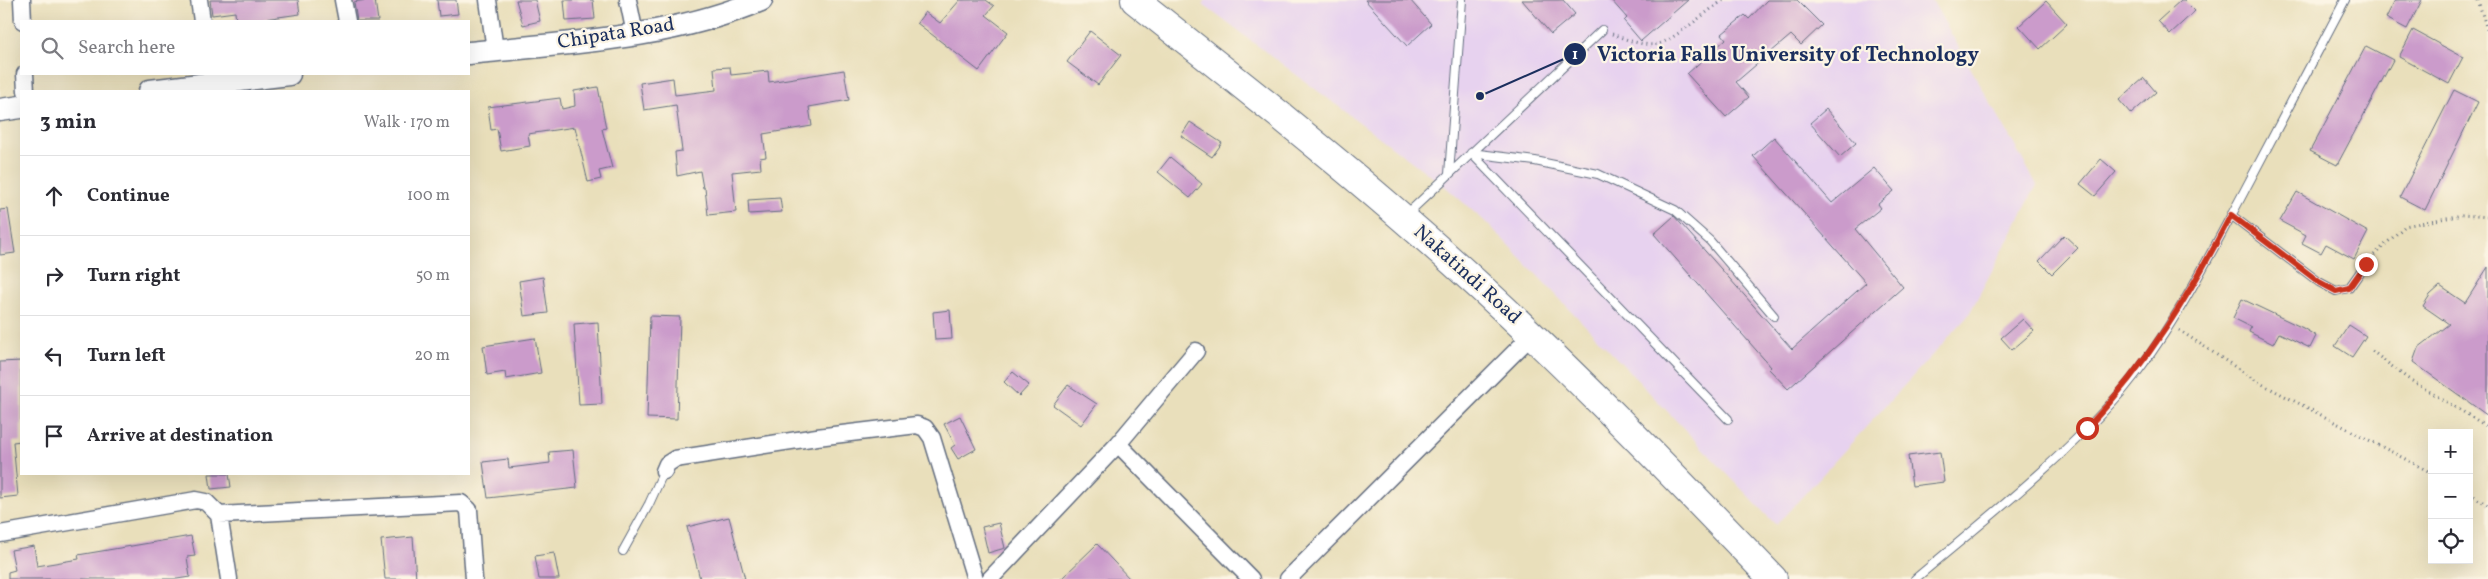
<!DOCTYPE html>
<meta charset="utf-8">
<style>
:root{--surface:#fff;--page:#f2f2f3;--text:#2b2b33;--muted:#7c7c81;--line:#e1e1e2}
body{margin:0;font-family:Vollkorn,serif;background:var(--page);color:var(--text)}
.controls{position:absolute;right:15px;bottom:15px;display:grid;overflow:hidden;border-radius:0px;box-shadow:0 5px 20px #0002}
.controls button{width:45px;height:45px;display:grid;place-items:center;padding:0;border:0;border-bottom:1px solid var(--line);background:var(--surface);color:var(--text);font:25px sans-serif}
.stop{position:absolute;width:15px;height:15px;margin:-11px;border:4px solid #c8321e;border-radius:50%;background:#fff}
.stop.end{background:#c8321e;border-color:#fff;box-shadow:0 1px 5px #0008}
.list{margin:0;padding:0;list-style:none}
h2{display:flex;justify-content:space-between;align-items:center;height:65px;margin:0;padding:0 20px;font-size:21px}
h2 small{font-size:16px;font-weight:400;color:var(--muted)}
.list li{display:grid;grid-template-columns:32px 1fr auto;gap:15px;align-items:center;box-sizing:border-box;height:80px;padding:0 20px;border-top:1px solid var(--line)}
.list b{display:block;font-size:19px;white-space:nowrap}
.list em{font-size:16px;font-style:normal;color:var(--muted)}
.icon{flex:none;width:28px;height:28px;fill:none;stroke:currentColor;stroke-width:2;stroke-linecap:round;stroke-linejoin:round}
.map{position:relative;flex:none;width:2488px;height:579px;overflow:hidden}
.search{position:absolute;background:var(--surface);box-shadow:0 5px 20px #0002;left:20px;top:20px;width:450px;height:55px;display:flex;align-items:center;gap:12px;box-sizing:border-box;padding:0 18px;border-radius:0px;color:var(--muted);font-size:19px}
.panel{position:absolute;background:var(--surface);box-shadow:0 5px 20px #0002;left:20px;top:90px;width:450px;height:385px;border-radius:0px}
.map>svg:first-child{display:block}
</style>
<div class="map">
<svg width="2488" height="579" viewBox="0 0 2488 579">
<rect width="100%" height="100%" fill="#fcf5e5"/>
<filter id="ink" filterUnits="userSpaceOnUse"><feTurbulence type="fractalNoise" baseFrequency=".02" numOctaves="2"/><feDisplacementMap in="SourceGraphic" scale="10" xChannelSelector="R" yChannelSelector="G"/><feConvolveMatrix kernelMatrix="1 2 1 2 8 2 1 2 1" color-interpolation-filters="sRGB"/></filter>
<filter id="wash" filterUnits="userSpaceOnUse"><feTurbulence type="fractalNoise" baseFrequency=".0096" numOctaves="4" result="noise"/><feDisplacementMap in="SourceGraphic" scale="20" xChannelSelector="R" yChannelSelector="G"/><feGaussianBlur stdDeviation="1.12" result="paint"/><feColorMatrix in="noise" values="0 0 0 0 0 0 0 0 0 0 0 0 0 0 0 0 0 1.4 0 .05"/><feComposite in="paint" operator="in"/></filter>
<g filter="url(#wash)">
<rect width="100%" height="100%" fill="#e9dfbb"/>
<!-- built -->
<path fill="#e7d2ef" d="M1206,0h726l105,185 -69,131 -192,209 -284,-297 -45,-40 -245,-184z"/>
<g id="blocks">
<!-- building -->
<path fill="#cb9bcb" d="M210,0h88l2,14 -36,5v2h-28l-1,-9 -23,3z
M366,0h9l3,21h-21l-3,-19z
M437,0h19l2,14 -19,2z
M516,0h19l5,21 -17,4z
M564,0h29l2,19 -29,2z
M960,0h26l8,6 -8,9 22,17 -29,39 -62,-48 8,-11 15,11z
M1365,0h45l21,24 -24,22z
M1522,0h41l12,14 -24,20z
M1611,0h77l-47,41 -17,-20 3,-3z
M1767,0h30l25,25 -21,20 -10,-10 -55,47 13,15 -23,20 -39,-43 39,-35 -4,-5 23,-19 4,4z
M2181,0h3l11,11 -25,23 -12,-13z
M2395,0h27l-15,29 -21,-11z
M2046,1l21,23 -27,25 -21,-23z
M2413,30l50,27 -14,27 -50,-27z
M1090,31l31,24 -23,30 -31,-23z
M2366,46l27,14 -56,105 -27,-14z
M730,67l1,8 37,-4 1,11 75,-12 5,30 -40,7 3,19 -49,8 3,23 -6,1 1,11 -29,3 4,40 -28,3 -3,-27h-2l-3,-17 -23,5 -2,-24 7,-1 -6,-46 -32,5 -4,-27 33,-5 2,17 41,-5 -2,-22z
M2144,78l12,14 -25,22 -12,-14z
M598,87l8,41 -4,1 10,39 -13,3 2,8 -13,3 -13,-55 -47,7 2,12 -29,5 -4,-22 -6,1 -3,-23 72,-9 2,11 13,-3 -1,-15z
M2454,90l24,12 -53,108 -25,-13z
M1826,109l30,34 -16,14 -30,-34z
M1190,122l32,21 -10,14 -31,-21z
M1774,137l58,66 42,-35 20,23 -16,13 3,4 -26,21 48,58 -115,102 -19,-20 2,-2 -117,-133 20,-18 118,133 74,-66 -113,-127z
M1170,157l32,27 -12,14 -32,-26z
M2101,159l15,13 -21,24 -15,-12z
M2297,192l71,40 -14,27 -28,-15 -5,9 -19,-10 4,-8 -26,-14z
M780,198l2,14 -33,2 -1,-14z
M8,209l7,44 -15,2v-45z
M2064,235l14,13 -26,26 -13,-13z
M2488,267v149l-75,-54 5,-14 31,-24 -26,-18 7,-11 10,-9 25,17z
M543,277l5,36 -24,3 -5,-35z
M2242,299l61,29 13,8 -6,12 -31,-15 -6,11 -24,-12 2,-5 -18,-9z
M950,310l2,29 -17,1 -2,-28z
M650,316l30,1 -3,102 -30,-1z
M2023,319l11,12 -22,19 -11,-12z
M598,322l4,82 -23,1 -5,-81z
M2349,325l17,11 -14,21 -17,-11z
M535,338l6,35 -35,6 -1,-7 -18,3 -4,-29z
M21,361v80l-8,1 5,54 -18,2v-136z
M1013,372l16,13 -10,11 -15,-14z
M1068,385l29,19 -16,21 -28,-20z
M960,416l16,33 -18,10 -7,-11 4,-3 -11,-21z
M573,450l4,38 -89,10 -5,-36 25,-3 1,9 41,-5 -1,-11z
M1940,452l4,30 -32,4 -4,-30z
M209,474h20l2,13 -20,2z
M729,517l16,62h-45l-13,-52z
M999,523l6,25 -17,5 -6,-26z
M191,536l4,20 -8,1 3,20 -13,2h-169v-7l7,-2 -4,-20 23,-4 3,20 42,-7 -1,-4z
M413,537l3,42h-31l-4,-39z
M1097,544l33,35h-69z
M554,553l5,26h-20l-4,-23z"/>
</g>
</g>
<g filter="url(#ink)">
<use href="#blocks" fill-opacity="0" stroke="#636d7f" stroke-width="1"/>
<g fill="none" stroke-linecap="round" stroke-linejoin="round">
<!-- lane casing -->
<g stroke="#636d7f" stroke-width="10">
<path id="lane" d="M1471,153l257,266
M1471,153l64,8 63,13 77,36 35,31 64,75
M1449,174l13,-174
M1406,215l196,-185
M2231,215l88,67 17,9 13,-3 17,-24
M623,551l26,-47 15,-33
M1915,579c71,-60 146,-118 207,-188 48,-57 82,-125 117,-190 35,-67 70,-134 106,-201"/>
</g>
<!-- street casing -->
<g stroke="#636d7f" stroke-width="19">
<path id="street" d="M22,0l1,21
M199,0l3,21
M343,0l4,21
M488,0l7,50
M628,0l7,34
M25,74l1,17
M1118,444l133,135
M664,471l3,-7 8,-5 142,-22 100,-12 8,3 7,10 43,141
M219,515l10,64
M0,534l196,-34 10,2 13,13 242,-12 8,7 5,69
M990,579l128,-135 78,-93
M1288,579l244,-244"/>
</g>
<!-- secondary casing -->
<g stroke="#636d7f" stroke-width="25">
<path id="secondary" d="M469,53c97,-10 201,-14 292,-53
M150,91l139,-17
M0,110l21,-3"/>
</g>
<!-- highway casing -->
<g stroke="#636d7f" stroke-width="30">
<path id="highway" d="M1135,0c96,76 193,152 285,233 124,108 239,227 353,346"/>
</g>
<!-- path -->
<path stroke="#636d7f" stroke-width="3" stroke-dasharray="1 4" stroke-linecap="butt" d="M2478,0l10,33
M1612,34c13,5 32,13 46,10 15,-3 51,-35 66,-44
M2374,255l31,-29 57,-11 26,2
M2179,330l79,52 174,91
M2372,351l35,27 81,49
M2469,494l19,11"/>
<!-- lane -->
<use href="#lane" stroke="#fff" stroke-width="8"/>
<!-- street -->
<use href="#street" stroke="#fff" stroke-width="16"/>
<!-- secondary -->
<use href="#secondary" stroke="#fff" stroke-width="22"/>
<!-- highway -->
<use href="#highway" stroke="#fff" stroke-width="28"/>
</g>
</g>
<g fill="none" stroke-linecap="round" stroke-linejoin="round" filter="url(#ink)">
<!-- route -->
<path stroke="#c8321e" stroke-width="6" d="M2087,428c63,-68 102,-132 144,-213l88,67 17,9 13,-3 17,-24"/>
</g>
<g text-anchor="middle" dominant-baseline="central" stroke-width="4.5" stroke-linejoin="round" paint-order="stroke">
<!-- street labels -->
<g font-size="20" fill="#1b2f5e" stroke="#fcf5e5">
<text transform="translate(616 34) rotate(-9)">Chipata Road</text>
<text transform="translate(1467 275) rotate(42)">Nakatindi Road</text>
</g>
</g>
<!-- callouts -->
<path fill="none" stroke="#1b2f5e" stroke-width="2" d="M1480 96L1575 54"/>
<g fill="#1b2f5e" stroke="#fcf5e5" stroke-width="2">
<circle cx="1480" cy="96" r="5"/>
<circle cx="1575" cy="54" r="12"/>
</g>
<g font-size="15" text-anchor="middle" font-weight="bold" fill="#fff">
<text x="1575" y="59">1</text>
</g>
<g font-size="21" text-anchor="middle" font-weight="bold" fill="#1b2f5e" stroke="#fcf5e5" stroke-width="4.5" stroke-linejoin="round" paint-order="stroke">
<text x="1788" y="61">Victoria Falls University of Technology</text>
</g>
</svg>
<div class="controls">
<button>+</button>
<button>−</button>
<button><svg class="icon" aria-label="locate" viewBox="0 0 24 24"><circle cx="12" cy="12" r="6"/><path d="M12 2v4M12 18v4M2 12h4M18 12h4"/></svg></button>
</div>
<div class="stop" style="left:2087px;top:428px"></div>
<div class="stop end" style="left:2366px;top:264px"></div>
<div class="search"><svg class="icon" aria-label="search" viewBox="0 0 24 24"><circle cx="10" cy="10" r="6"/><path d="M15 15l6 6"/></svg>Search here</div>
<section class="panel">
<h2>3 min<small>Walk · 170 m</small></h2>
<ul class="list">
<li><svg class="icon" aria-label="ahead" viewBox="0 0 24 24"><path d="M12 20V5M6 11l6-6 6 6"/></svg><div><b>Continue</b></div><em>100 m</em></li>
<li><svg class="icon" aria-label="right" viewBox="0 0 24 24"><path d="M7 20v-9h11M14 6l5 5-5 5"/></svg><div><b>Turn right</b></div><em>50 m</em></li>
<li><svg class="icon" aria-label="left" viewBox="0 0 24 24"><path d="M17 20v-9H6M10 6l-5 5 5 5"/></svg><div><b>Turn left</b></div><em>20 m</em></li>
<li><svg class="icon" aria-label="arrive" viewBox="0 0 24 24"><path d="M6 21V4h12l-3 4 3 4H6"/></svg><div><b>Arrive at destination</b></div></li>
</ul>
</section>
</div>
